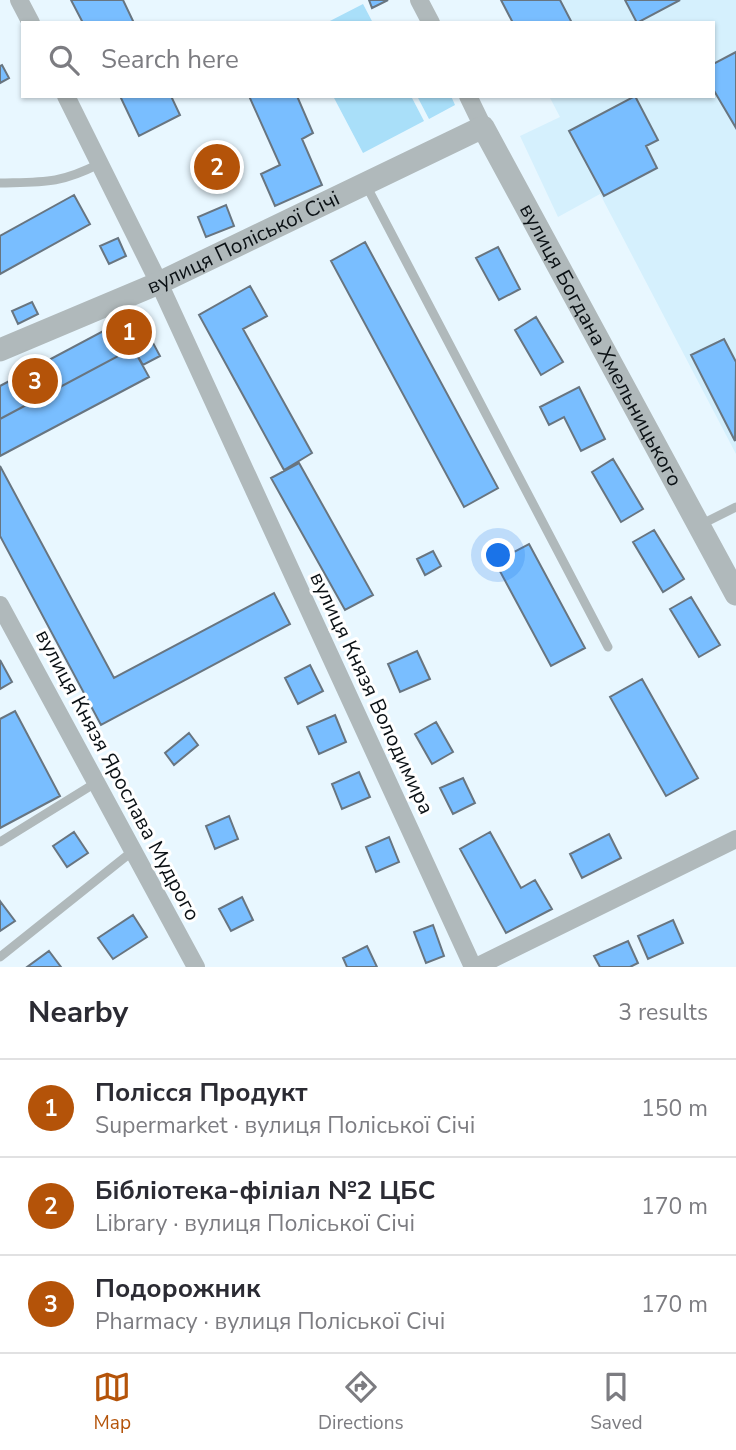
<!DOCTYPE html>
<meta charset="utf-8">
<style>
:root{--surface:#fff;--page:#f2f2f3;--text:#2b2b33;--muted:#7c7c81;--line:#e1e1e2;--accent:#b45309}
body{margin:0;font-family:"Nunito Sans",sans-serif;background:var(--page);color:var(--text)}
.you{position:absolute;left:499px;top:556px;width:24px;height:24px;margin:-18px;border:5px solid #fff;border-radius:50%;background:#1a73e8;box-shadow:0 0 0 10px #1a73e833}
.badge{display:grid;place-items:center;width:46px;height:46px;border-radius:50%;background:var(--accent);color:#fff;font-size:23px;font-weight:700}
.pin{position:absolute;translate:-50% -50%;border:4px solid #fff;box-shadow:0 2px 7px #0006}
.list{margin:0;padding:0;list-style:none}
h2{display:flex;justify-content:space-between;align-items:center;height:91px;margin:0;padding:0 28px;font-size:30px}
h2 small{font-size:23px;font-weight:400;color:var(--muted)}
.list li{display:grid;grid-template-columns:46px 1fr auto;gap:21px;align-items:center;box-sizing:border-box;height:98px;padding:0 28px;border-top:2px solid var(--line)}
.list b{display:block;font-size:26px;white-space:nowrap}
.list p{margin:0;font-size:23px;white-space:nowrap;color:var(--muted)}
.list em{font-size:23px;font-style:normal;color:var(--muted)}
.icon{flex:none;width:38px;height:38px;fill:none;stroke:currentColor;stroke-width:2;stroke-linecap:round;stroke-linejoin:round}
.map{position:relative;flex:none;width:736px;height:967px;overflow:hidden}
.search{position:absolute;background:var(--surface);box-shadow:0 2px 5px #0004;left:21px;right:21px;top:21px;height:77px;display:flex;align-items:center;gap:18px;box-sizing:border-box;padding:0 24px;border-radius:0px;color:var(--muted);font-size:26px}
.sheet{height:385px;background:var(--surface)}
nav{display:flex;justify-content:space-around;align-items:center;box-sizing:border-box;height:98px;border-top:2px solid var(--line);background:var(--surface);font-size:19px;color:var(--muted)}
nav a{display:grid;justify-items:center;gap:4px}
nav .on{color:var(--accent)}
.map>svg:first-child{display:block}
</style>
<div class="map">
<svg width="736" height="967" viewBox="0 0 736 967">
<rect width="100%" height="100%" fill="#e8f7ff"/>
<!-- built -->
<path fill="#d5f0fd" d="M500,0h236v454l-136,-260 -42,23 -38,-81 40,-19 -11,-21h164v-73h-201z"/>
<!-- green -->
<path fill="#a9dff9" d="M363,4l10,19h-47z
M333,96h78l13,25 -61,32z
M417,96h34l4,9 -26,14z"/>
<!-- building -->
<path fill="#79beff" stroke="#687580" stroke-width="2" d="M71,0h52l11,23h-51z
M369,0h19l-16,8z
M501,0h59l12,23h-59z
M625,0h55l-43,23z
M736,52v76l-23,-39v-25z
M2,65l7,13 -9,5v-17z
M120,96h51l9,19 -41,21z
M249,96h48l16,37 -11,6 20,46 -47,21 -14,-32 19,-9z
M635,96l23,44 -12,6 11,22 -53,28 -35,-65z
M74,195l16,29 -90,50v-38z
M226,205l8,21 -28,11 -8,-20z
M118,238l8,18 -17,8 -9,-18z
M365,242l133,246 -34,19 -133,-246z
M498,247l22,42 -21,11 -23,-42z
M250,286l17,30 -24,13 69,124 -28,17 -85,-155z
M32,302l6,12 -20,10 -6,-13z
M137,313l23,43 -17,9 -10,-17 -133,71v-33z
M536,317l27,45 -22,13 -26,-45z
M724,339l12,23 -1,79 -44,-86z
M133,348l16,29 -149,79v-37z
M579,387l26,52 -24,12 -17,-34 -15,8 -9,-18z
M613,459l30,50 -22,13 -29,-50z
M299,463l74,132 -28,15 -74,-132z
M0,466l114,212 160,-85 16,31 -189,101 -101,-189z
M654,530l30,49 -21,13 -30,-50z
M529,544l56,104 -34,18 -56,-104z
M433,551l8,15 -16,9 -8,-16z
M691,597l29,48 -21,12 -29,-48z
M417,651l13,28 -30,13 -12,-28z
M0,660l12,22 -12,7z
M310,665l13,26 -25,13 -13,-26z
M642,679l56,99 -32,18 -56,-99z
M15,711l45,85 -60,32v-109z
M335,715l11,27 -27,12 -12,-27z
M436,722l17,30 -21,12 -17,-30z
M189,733l9,12 -24,20 -9,-12z
M359,772l11,25 -28,12 -10,-25z
M463,778l12,25 -22,11 -13,-26z
M229,816l9,23 -23,10 -9,-23z
M74,832l14,21 -21,14 -14,-21z
M490,832l31,56 14,-8 17,29 -46,24 -46,-84z
M609,834l12,24 -39,20 -12,-24z
M389,837l10,25 -23,10 -10,-25z
M242,897l11,23 -22,11 -12,-22z
M0,901l15,20 -15,10z
M133,915l14,22 -34,22 -15,-21z
M673,920l10,23 -35,16 -10,-23z
M433,925l11,31 -18,7 -12,-31z
M628,941l10,22 -8,4h-30l-6,-11z
M367,946l10,21h-30l-4,-9z
M49,951l12,16h-34z"/>
<g fill="none" stroke-linecap="round" stroke-linejoin="round">
<!-- service -->
<path stroke="#b0b9bb" stroke-width="9" d="M0,183c44,-1 59,1 99,-19
M366,185l242,462
M700,525l36,-18
M0,842l97,-60
M0,957l134,-107"/>
<!-- minor -->
<path stroke="#b0b9bb" stroke-width="18" d="M19,0l12,23
M419,0l12,23
M66,96l93,187 314,684
M468,96l15,31
M0,605l196,362
M476,967l260,-128"/>
<!-- tertiary -->
<path stroke="#b0b9bb" stroke-width="23" id="s1" d="M0,350l159,-67 324,-156 253,467"/>
</g>
<g text-anchor="middle" dominant-baseline="central" stroke-width="6" stroke-linejoin="round" paint-order="stroke">
<!-- street labels -->
<g font-size="21" fill="#0b1115" stroke="#fff">
<text stroke="none"><textPath href="#s1" startOffset="266">вулиця Поліської Січі</textPath></text>
<text stroke="none"><textPath href="#s1" startOffset="780">вулиця Богдана Хмельницького</textPath></text>
<text transform="translate(372 693) rotate(65)">вулиця Князя Володимира</text>
<text transform="translate(118 775) rotate(62)">вулиця Князя Ярослава Мудрого</text>
</g>
</g>
</svg>
<div class="you"></div>
<div class="pin badge" style="left:129px;top:332px">1</div>
<div class="pin badge" style="left:217px;top:167px">2</div>
<div class="pin badge" style="left:35px;top:381px">3</div>
<div class="search"><svg class="icon" aria-label="search" viewBox="0 0 24 24"><circle cx="10" cy="10" r="6"/><path d="M15 15l6 6"/></svg>Search here</div>
</div>
<section class="sheet">
<h2>Nearby<small>3 results</small></h2>
<ul class="list">
<li><span class="badge">1</span><div><b>Полісся Продукт</b><p>Supermarket · вулиця Поліської Січі</p></div><em>150 m</em></li>
<li><span class="badge">2</span><div><b>Бібліотека-філіал №2 ЦБС</b><p>Library · вулиця Поліської Січі</p></div><em>170 m</em></li>
<li><span class="badge">3</span><div><b>Подорожник</b><p>Pharmacy · вулиця Поліської Січі</p></div><em>170 m</em></li>
</ul>
</section>
<nav>
<a class="on"><svg class="icon" aria-label="map" viewBox="0 0 24 24"><path d="M3 6l6-2 6 2 6-2v14l-6 2-6-2-6 2zM9 4v14M15 6v14"/></svg>Map</a>
<a><svg class="icon" aria-label="directions" viewBox="0 0 24 24"><path d="M12 3l9 9-9 9-9-9zM9 14v-3h6M13 9l2 2-2 2"/></svg>Directions</a>
<a><svg class="icon" aria-label="saved" viewBox="0 0 24 24"><path d="M7 4h10v16l-5-4-5 4z"/></svg>Saved</a>
</nav>
